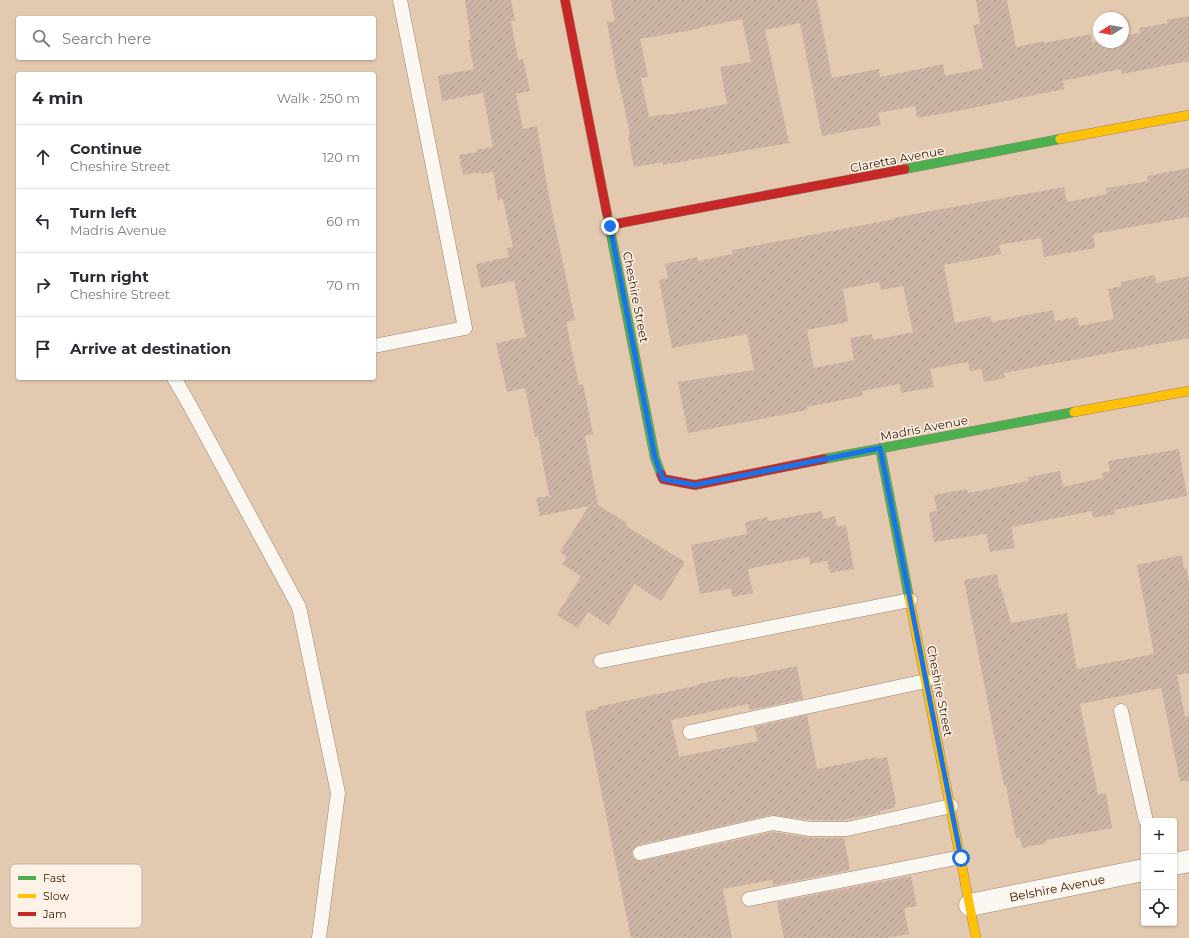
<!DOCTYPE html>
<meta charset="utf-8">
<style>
:root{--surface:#fff;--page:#f7f7f7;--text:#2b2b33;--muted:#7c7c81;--line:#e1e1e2}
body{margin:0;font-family:Montserrat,sans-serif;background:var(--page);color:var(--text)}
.controls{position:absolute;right:12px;bottom:12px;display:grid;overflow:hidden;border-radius:4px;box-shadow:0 1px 3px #0004}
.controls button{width:36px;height:36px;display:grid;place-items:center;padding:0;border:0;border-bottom:1px solid var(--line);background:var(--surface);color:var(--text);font:20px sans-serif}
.compass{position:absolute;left:1093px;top:12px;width:36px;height:36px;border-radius:50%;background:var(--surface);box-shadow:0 1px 3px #0004;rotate:259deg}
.stop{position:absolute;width:12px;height:12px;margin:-9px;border:3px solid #1a73e8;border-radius:50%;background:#fff}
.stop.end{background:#1a73e8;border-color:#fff;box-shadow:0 1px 4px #0008}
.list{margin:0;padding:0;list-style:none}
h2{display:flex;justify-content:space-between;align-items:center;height:52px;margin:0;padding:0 16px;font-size:17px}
h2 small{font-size:13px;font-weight:400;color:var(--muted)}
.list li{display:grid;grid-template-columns:26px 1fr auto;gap:12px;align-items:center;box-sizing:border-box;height:64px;padding:0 16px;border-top:1px solid var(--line)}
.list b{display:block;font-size:15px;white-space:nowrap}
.list p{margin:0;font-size:13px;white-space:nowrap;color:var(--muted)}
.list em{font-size:13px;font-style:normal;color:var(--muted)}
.icon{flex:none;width:22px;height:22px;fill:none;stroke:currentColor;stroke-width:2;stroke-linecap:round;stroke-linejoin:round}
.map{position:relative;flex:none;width:1189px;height:938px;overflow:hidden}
.search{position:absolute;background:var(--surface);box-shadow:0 1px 3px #0004;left:16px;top:16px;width:360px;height:44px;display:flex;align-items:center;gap:10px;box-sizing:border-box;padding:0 14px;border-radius:4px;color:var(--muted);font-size:15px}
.panel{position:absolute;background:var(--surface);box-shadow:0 1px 3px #0004;left:16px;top:72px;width:360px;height:308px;border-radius:4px}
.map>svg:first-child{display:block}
</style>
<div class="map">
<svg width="1189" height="938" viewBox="0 0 1189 938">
<defs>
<pattern id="building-hatch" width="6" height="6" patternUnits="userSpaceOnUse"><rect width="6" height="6" fill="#ceb6a6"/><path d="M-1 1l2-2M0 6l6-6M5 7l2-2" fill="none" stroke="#b29c8e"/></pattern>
</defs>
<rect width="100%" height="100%" fill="#e4c9b1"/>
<!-- building -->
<path fill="url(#building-hatch)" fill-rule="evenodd" d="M465,0h46l4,20 -4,1 7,39 5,-1 7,32 -14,3 7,35 14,-3 12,71 26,123 -9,2 13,63 4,-1 10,50 -8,2 13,69 29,18 -1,2 3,3 56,34 -24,39 -27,-17 -25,42 -21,-14 -10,16 -21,-13 24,-39 -19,-12 5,-7 -7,-5 29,-46 -49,10 -4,-18 13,-2 -11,-60 -3,1 -10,-49 -18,4 -11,-49 30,-6 -12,-56 -33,7 -5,-24 33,-7 -2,-9 6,-1 -10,-48 -5,1 -5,-28 -11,2 -1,-2 -18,3 -4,-20 18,-3 -1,-2 17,-3 -10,-54 -41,8 -4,-25 36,-7 -6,-29h3z
M611,0h206l15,78 47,-9 1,8 63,-13 2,12 38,-8 -10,-43 7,-1 -4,-24h31l9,47 28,-6v2l47,-9 1,8 7,-1v1h24v-6l17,-3 -1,-5 29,-5 -1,-3 22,-4v45l-67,13 -1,-5 -58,12 1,8 -107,22 -40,7 -2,-12 -37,7 3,12 -59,11 -22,-113 -35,7 24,113 -126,22v-3l-29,5 -6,-32 2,-1 -11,-51h-1l-11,-61 8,-1zM742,19l9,43 -31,5 7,37 -59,11v-1l-19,3 -8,-39 7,-1 -8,-38 58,-10v-1z
M1189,168v49l-96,17 2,14 -51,9 -3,-19 -42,7 2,9 -57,11 11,58 35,-7 2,6 61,-12 2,11 22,-4 2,9 35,-7 -6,-30 13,-3v-4l34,-7 1,8 33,-7v62l-185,35 1,5 -21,4 -3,-13 -11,2 -2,-9 -38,7 4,18 -33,6 -1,-9 -38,7 1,5 -56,11 1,3 -120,23 -10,-51 76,-12 -7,-36 -75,14 -13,-68 9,-2 -3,-14 32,-7 1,4 34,-7v-4l163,-31 -1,-1 20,-4 150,-27 3,15 40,-8 -1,-6 42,-7 -1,-5zM879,282l2,8 22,-4 10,46 -40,8 -1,-6 -22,4 4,22 -40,8 -7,-38 41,-8 -5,-33z
M1179,449l8,47 -73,14 1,4 -22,4 -1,-7 -80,16 2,21 -24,4 -4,-18 -52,8 -5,-30 8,-1 -3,-16 33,-6 1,4 60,-12v-4l32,-6 3,16 40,-9 -1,-5 8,-2 -2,-10z
M822,511l1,8 12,-3 2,11 9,-2 8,44 -24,4 -3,-12 -17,3 -1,-7 -61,12 5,24 -21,4 -1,-9 -31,6 -9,-49 56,-11 -2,-12 22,-5 1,4z
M1182,555l2,14 2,-1 3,13v92l-12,2 8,42 4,-1v65h-9l-19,-93 -81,16 18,91 8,-2 6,35 -66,12v3l-24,5 -2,-11 -4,1 -10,-53 -2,1 -40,-206 33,-6 2,14h2l10,35 56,-10 10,56 77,-15 -17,-89z
M797,666l6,33 -53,11 -2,-6 -77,16 8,37 79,-16 -4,-14 53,-12 10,54 60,-12v2l10,-2 9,47h-2l1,4 -15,3v2l-37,7h-32l-40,-5 -133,30 -6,5v5l2,4 7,2 132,-29 37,6h34l6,32 -76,15 -2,-5 -49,9 9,49h-101l-46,-227 13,-2 -1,-2 102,-22 -1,-1 39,-8 1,2z
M911,876l6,30 -13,2 5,26 -22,4h-103l-7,-36z"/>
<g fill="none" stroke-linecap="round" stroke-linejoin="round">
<!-- lane casing -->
<g stroke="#9c8570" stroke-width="15">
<path id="lane" d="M374,346l91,-18 -65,-328
M174,378l14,24 111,205 39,186 -19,145
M601,661l309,-61
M1121,711l25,110
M690,732l236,-51
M640,853l133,-30 37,6h37l104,-23
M749,899l212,-42"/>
</g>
<!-- street casing -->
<g stroke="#9c8570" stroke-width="23">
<path id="street" d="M1174,864l15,-3
M970,905l174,-35"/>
</g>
<!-- fast casing -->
<g stroke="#9c8570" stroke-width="10">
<path id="fast" d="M905,169l155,-30
M607,214l48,244 6,16
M880,448l29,149
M824,459l250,-47"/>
</g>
<!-- slow casing -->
<g stroke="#9c8570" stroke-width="10">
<path id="slow" d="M1060,139l129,-24
M1074,412l115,-21
M909,597l67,341"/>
</g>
<!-- jam casing -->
<g stroke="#9c8570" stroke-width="10">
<path id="jam" d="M565,0l42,214
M610,225l295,-56
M661,474l2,5 32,6 129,-26"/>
</g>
<!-- lane -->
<use href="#lane" stroke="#fbf7f3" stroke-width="14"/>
<!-- street -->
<use href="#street" stroke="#fbf7f3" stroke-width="22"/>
<!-- fast -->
<use href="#fast" stroke="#4caf50" stroke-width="9"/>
<!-- slow -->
<use href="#slow" stroke="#ffc107" stroke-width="9"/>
<!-- jam -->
<use href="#jam" stroke="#c62828" stroke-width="9"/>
</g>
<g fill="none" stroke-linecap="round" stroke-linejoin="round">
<!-- route -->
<path stroke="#1a73e8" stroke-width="5" d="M610,226l45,232 8,21 32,6 185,-37 81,410"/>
</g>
<g text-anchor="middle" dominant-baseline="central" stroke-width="3" stroke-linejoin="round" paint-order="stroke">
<!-- street labels -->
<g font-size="12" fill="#382109" stroke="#fef1e6">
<text transform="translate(897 159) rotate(-11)">Claretta Avenue</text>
<text transform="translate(636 297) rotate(79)">Cheshire Street</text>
<text transform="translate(924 428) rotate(-11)">Madris Avenue</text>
<text transform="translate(940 691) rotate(79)">Cheshire Street</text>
<text transform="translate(1057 888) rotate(-11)">Belshire Avenue</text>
</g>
</g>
<!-- legend -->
<rect x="10" y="864" width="132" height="64" rx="6" fill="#fef1e6" stroke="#c3b3a4" stroke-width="1"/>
<rect x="18" y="876" width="18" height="4" fill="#4caf50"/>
<rect x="18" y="894" width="18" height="4" fill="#ffc107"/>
<rect x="18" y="912" width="18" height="4" fill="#c62828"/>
<g font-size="11" fill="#382109">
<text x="43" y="882">Fast</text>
<text x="43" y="900">Slow</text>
<text x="43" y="918">Jam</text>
</g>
</svg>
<div class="controls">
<button>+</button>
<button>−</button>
<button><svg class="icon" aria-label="locate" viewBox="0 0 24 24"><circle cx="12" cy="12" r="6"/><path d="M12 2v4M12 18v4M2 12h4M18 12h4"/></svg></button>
</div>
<svg class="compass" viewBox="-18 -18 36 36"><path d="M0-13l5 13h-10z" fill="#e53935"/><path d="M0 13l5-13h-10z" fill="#7c7c81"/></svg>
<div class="stop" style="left:961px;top:858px"></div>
<div class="stop end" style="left:610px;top:226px"></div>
<div class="search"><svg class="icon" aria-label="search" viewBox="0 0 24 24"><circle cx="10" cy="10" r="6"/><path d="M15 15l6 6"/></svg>Search here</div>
<section class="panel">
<h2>4 min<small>Walk · 250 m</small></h2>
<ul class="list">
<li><svg class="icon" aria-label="ahead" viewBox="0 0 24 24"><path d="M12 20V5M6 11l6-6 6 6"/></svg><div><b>Continue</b><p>Cheshire Street</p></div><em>120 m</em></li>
<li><svg class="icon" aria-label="left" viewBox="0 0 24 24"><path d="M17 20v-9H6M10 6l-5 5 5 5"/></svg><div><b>Turn left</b><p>Madris Avenue</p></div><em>60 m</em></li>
<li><svg class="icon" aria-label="right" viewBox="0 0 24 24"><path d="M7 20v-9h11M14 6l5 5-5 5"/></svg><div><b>Turn right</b><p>Cheshire Street</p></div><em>70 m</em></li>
<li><svg class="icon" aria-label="arrive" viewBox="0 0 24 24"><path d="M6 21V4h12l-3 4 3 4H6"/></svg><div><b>Arrive at destination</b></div></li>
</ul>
</section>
</div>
